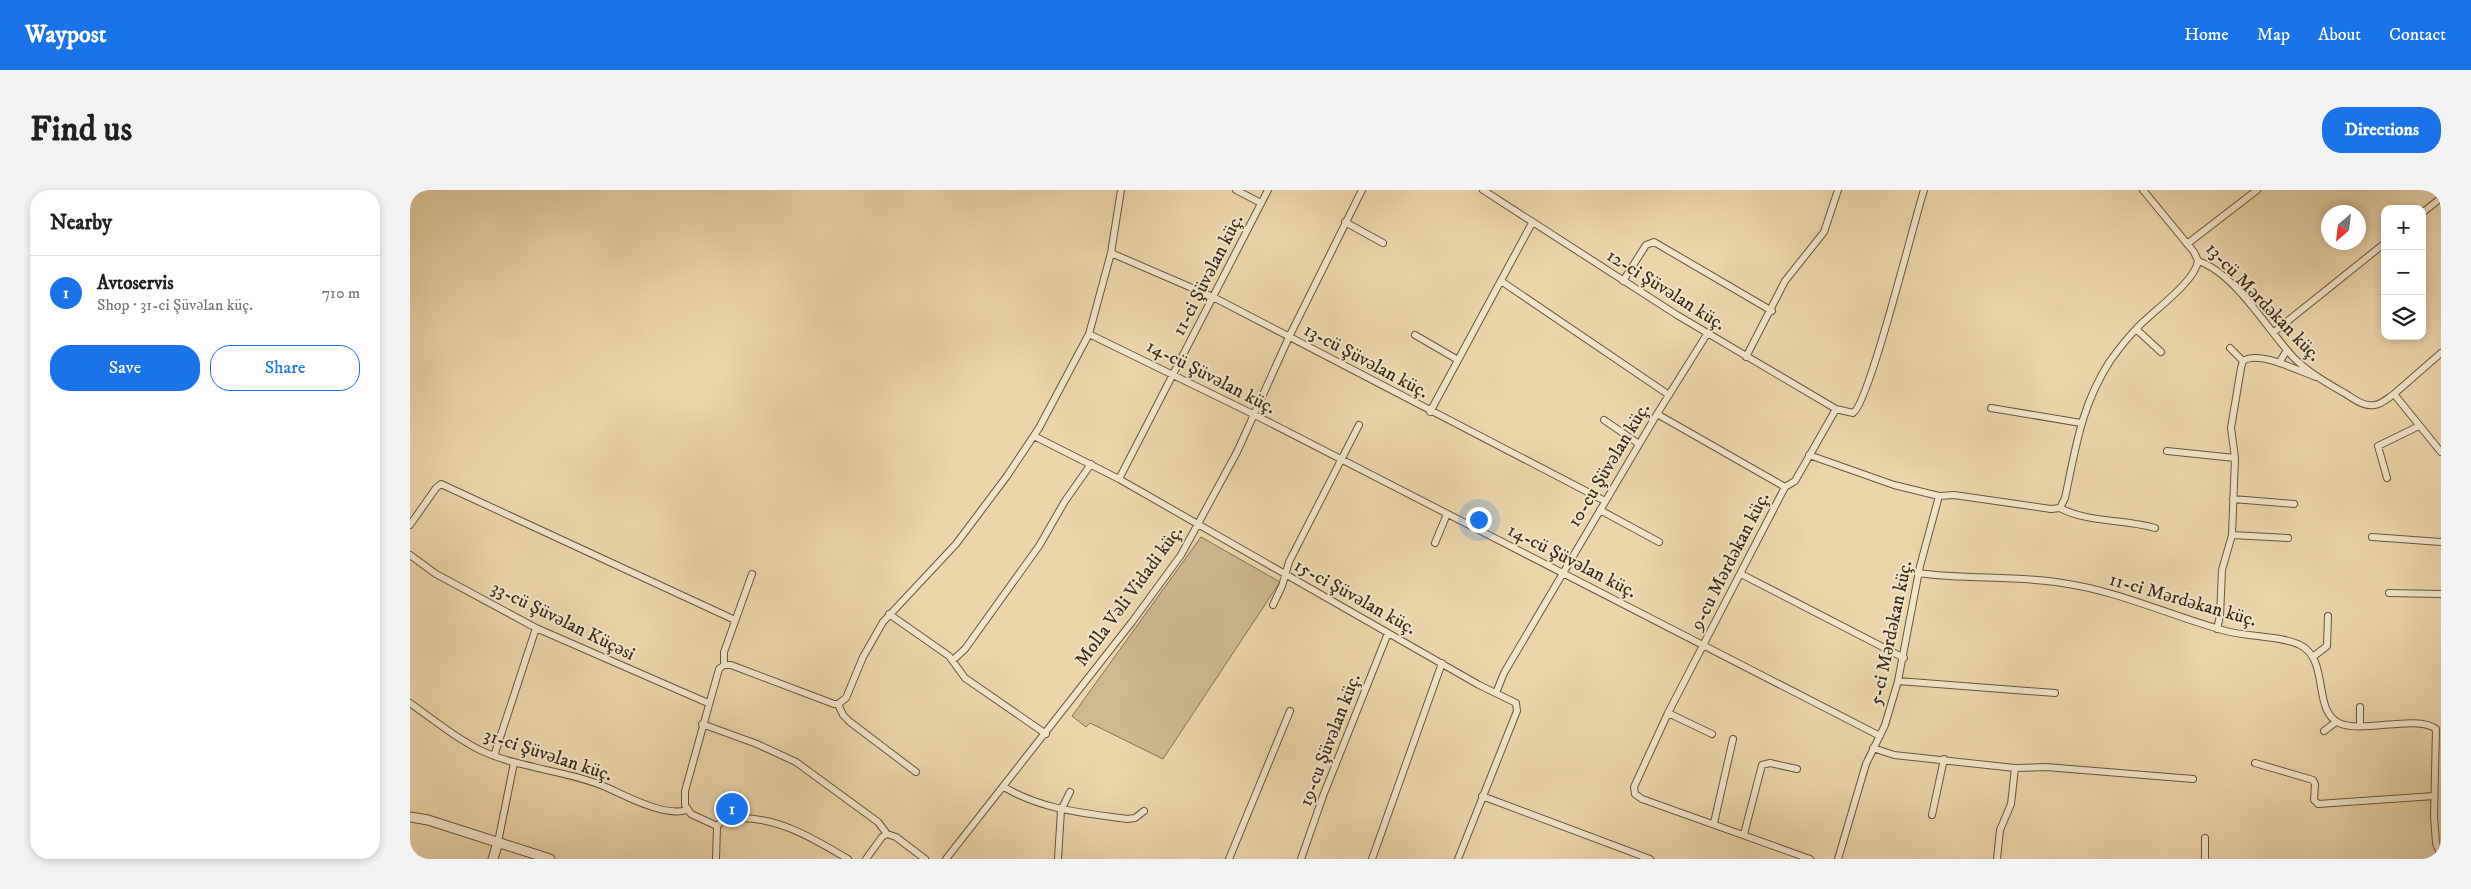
<!DOCTYPE html>
<meta charset="utf-8">
<style>
:root{--surface:#fff;--page:#f2f2f2;--text:#202124;--muted:#757577;--line:#e0e0e0;--accent:#1a73e8}
body{margin:0;font-family:"IM FELL DW Pica",serif;background:var(--page);color:var(--text)}
.controls{position:absolute;right:15px;top:15px;display:grid;overflow:hidden;border-radius:10px;box-shadow:0 2px 8px #0003}
.controls button{width:45px;height:45px;display:grid;place-items:center;padding:0;border:0;border-bottom:1px solid var(--line);background:var(--surface);color:var(--text);font:25px sans-serif}
.compass{position:absolute;left:1911px;top:15px;width:45px;height:45px;border-radius:50%;background:var(--surface);box-shadow:0 2px 8px #0003;rotate:208deg}
.you{position:absolute;left:1068px;top:329px;width:18px;height:18px;margin:-12px;border:4px solid #fff;border-radius:50%;background:#1a73e8;box-shadow:0 0 0 8px #1a73e833}
.badge{display:grid;place-items:center;width:32px;height:32px;border-radius:50%;background:var(--accent);color:#fff;font-size:16px;font-weight:700}
.pin{position:absolute;translate:-50% -50%;border:2px solid #fff;box-shadow:0 1px 5px #0006}
.list{margin:0;padding:0;list-style:none}
h2{display:flex;justify-content:space-between;align-items:center;height:65px;margin:0;padding:0 20px;font-size:21px}
h2 small{font-size:16px;font-weight:400;color:var(--muted)}
.list li{display:grid;grid-template-columns:32px 1fr auto;gap:15px;align-items:center;box-sizing:border-box;height:75px;padding:0 20px;border-top:1px solid var(--line)}
.list b{display:block;font-size:19px;white-space:nowrap}
.list p{margin:0;font-size:16px;white-space:nowrap;color:var(--muted)}
.list em{font-size:16px;font-style:normal;color:var(--muted)}
.actions{display:flex;gap:10px;padding:15px 20px}
.actions a{flex:1;padding:11px 0;border:1px solid var(--accent);border-radius:20px;text-align:center;font-size:18px;color:var(--accent)}
.actions .main{background:var(--accent);color:#fff}
.icon{flex:none;width:28px;height:28px;fill:none;stroke:currentColor;stroke-width:2;stroke-linecap:round;stroke-linejoin:round}
.map{position:relative;flex:none;width:2031px;height:669px;overflow:hidden;border-radius:20px}
header{display:flex;align-items:center;gap:30px;box-sizing:border-box;height:70px;padding:0 25px;background:var(--accent);color:#fff}
header strong{font-size:24px}
nav{display:flex;gap:28px;margin-inline-start:auto;font-size:18px}
.intro{display:flex;align-items:center;justify-content:space-between;box-sizing:border-box;height:120px;padding:0 30px}
h1{margin:0;font-size:35px}
.button{padding:12px 22px;border-radius:20px;background:var(--accent);color:#fff;font-size:18px;font-weight:700}
main{display:flex;gap:30px;padding:0 30px}
aside{flex:1;background:var(--surface);border-radius:20px;box-shadow:0 2px 8px #0003}
.map>svg:first-child{display:block}
</style>
<header>
<strong>Waypost</strong>
<nav><a>Home</a><a>Map</a><a>About</a><a>Contact</a></nav>
</header>
<div class="intro"><h1>Find us</h1><a class="button">Directions</a></div>
<main>
<aside>
<h2>Nearby<small></small></h2>
<ul class="list">
<li><span class="badge">1</span><div><b>Avtoservis</b><p>Shop · 31-ci Şüvəlan küç.</p></div><em>710 m</em></li>
</ul>
<div class="actions"><a class="main">Save</a><a>Share</a></div>
</aside>
<div class="map">
<svg width="2031" height="669" viewBox="0 0 2031 669">
<rect width="100%" height="100%" fill="#ecd5ab"/>
<filter id="stains"><feTurbulence type="fractalNoise" baseFrequency=".004" numOctaves="4"/><feColorMatrix values="0 0 0 0 .2 0 0 0 0 .09 0 0 0 0 .02 0 0 0 .5 -.17"/></filter>
<radialGradient id="worn" r=".72"><stop offset=".6" stop-color="#630" stop-opacity="0"/><stop offset="1" stop-color="#630" stop-opacity=".3"/></radialGradient>
<!-- green -->
<path fill="#ceb892" stroke="#847256" d="M791,347l79,45 -117,177 -73,-36 -4,4 -14,-11z"/>
<g fill="none" stroke-linecap="round" stroke-linejoin="round">
<!-- minor casing -->
<g stroke="#67563e" stroke-width="8">
<path id="minor" d="M826,0l25,13
M1073,0l194,125 159,94
M1733,0l51,62 4,9
M2012,23l19,-15
M935,32l38,21
M1777,54l70,-54
M701,63l102,44 392,204
M1788,71c37,12 69,68 95,96 16,16 34,26 53,37 8,5 18,13 28,11 7,0 14,-7 20,-11l47,58
M1091,91l168,114
M1213,91l23,-36 8,-3 118,69
M1726,139l25,23
M1864,142l111,-89
M679,144l164,80 627,322
M1005,145l43,25
M1820,158l13,13
M1336,167l39,-76 39,-49 14,-42
M1869,173l8,-13
M1984,204l47,-41
M1581,218l90,15
M1020,222l102,-189
M1247,224l128,73
M1194,230l35,24
M624,246l85,43 360,206 37,18 1,8 -59,148
M1757,261l68,7
M1399,265l85,30 45,11
M1977,288l-9,-32 41,-20
M709,289l149,-289
M1529,306l15,-1 97,14 9,-1 5,-10c11,-51 16,-92 45,-137 8,-11 17,-23 27,-33 15,-16 58,-46 61,-67
M1823,309l61,5
M1650,318c28,15 64,11 95,20
M1190,320l59,32
M0,335l26,-37 5,-4 294,136
M1822,345l56,3
M1962,347l69,5
M1025,353l12,-29
M0,365l26,19 100,54 172,75
M1508,383c48,7 97,2 144,10 57,8 109,33 164,48 21,6 57,5 74,14 30,15 12,65 39,78 22,11 78,-9 97,6l-2,87 2,27 5,14
M1331,384l163,84
M1979,403l52,1
M863,415l9,-19 7,-24 70,-137
M479,424l60,42 16,22 81,56
M1807,439l3,-13 2,-46 10,-35 3,-77 -4,-30 10,-60 2,-7c15,-11 56,10 73,16
M1904,466l13,-10 1,-30
M543,470l12,-11 74,-103 26,-45 26,-37
M314,475v-13l28,-78
M1488,491l157,12
M1086,503l8,-20 153,-259 50,-80
M0,513c23,16 45,35 70,47 40,19 87,20 128,38 20,9 57,29 79,22
M428,514l5,11 7,7 66,50
M1258,523l44,21
M292,534l55,20 39,18 82,60 9,12
M1950,535v-18
M1914,541l12,-9
M1463,558l21,7 121,13 31,-1 147,12
M84,566l42,-128
M1845,573l58,17 2,4 -1,16 4,4 116,-8
M594,597c38,23 81,26 123,32l8,-1 9,-7
M1072,606l168,63
M1522,625l12,-56
M1304,633l19,-84
M307,636l-26,-12 -6,-9v-14l34,-122 5,-4h7l103,39h4l8,-6 17,-41 20,-35 73,-78 51,-68 32,-48 50,-94 22,-81 10,-63
M1334,644l18,-69 8,-2 27,6
M88,652l16,-79
M306,669l1,-33c7,-8 15,-8 25,-8 40,1 72,21 106,41
M456,669l16,-22 5,-3 9,3 29,22
M536,669l186,-237 49,-67 56,-103 52,-115 73,-147
M648,669l3,-49 9,-18
M819,669l61,-148
M891,669l22,-63 65,-163
M962,669l70,-196
M1400,669l-168,-60 -7,-5 -1,-7 34,-74 117,-226 10,-6 41,-72 17,4c16,-9 61,-192 71,-223
M1428,669l28,-95 19,-39 13,-44 22,-115 19,-70
M1587,669l3,-29 11,-26 4,-36
M1795,669v-21"/>
</g>
<!-- tertiary casing -->
<g stroke="#67563e" stroke-width="11">
<path id="tertiary" d="M0,627l18,3 122,39
M83,669l5,-17"/>
</g>
<!-- minor -->
<use href="#minor" stroke="#f3e4c8" stroke-width="6"/>
<!-- tertiary -->
<use href="#tertiary" stroke="#f3e4c8" stroke-width="9"/>
</g>
<g text-anchor="middle" dominant-baseline="central" stroke-width="4" stroke-linejoin="round" paint-order="stroke">
<!-- street labels -->
<g font-size="19" fill="#3b2b19" stroke="#f3e4c8">
<text transform="translate(798 85) rotate(-63)">11-ci Şüvəlan küç.</text>
<text transform="translate(1256 100) rotate(32)">12-ci Şüvəlan küç.</text>
<text transform="translate(1853 112) rotate(46)">13-cü Mərdəkan küç.</text>
<text transform="translate(956 171) rotate(28)">13-cü Şüvəlan küç.</text>
<text transform="translate(801 187) rotate(27)">14-cü Şüvəlan küç.</text>
<text transform="translate(1199 275) rotate(-59)">10-cu Şüvəlan küç.</text>
<text transform="translate(1162 371) rotate(27)">14-cü Şüvəlan küç.</text>
<text transform="translate(1320 371) rotate(-63)">9-cu Mərdəkan küç.</text>
<text transform="translate(719 406) rotate(-54)">Molla Vəli Vidadi küç.</text>
<text transform="translate(945 407) rotate(29)">15-ci Şüvəlan küç.</text>
<text transform="translate(1773 410) rotate(16)">11-ci Mərdəkan küç.</text>
<text transform="translate(153 431) rotate(26)">33-cü Şüvəlan Küçəsi</text>
<text transform="translate(1481 443) rotate(-78)">5-ci Mərdəkan küç.</text>
<text transform="translate(920 550) rotate(-69)">19-cu Şüvəlan küç.</text>
<text transform="translate(138 565) rotate(18)">31-ci Şüvəlan küç.</text>
</g>
</g>
<rect width="100%" height="100%" filter="url(#stains)"/>
<rect width="100%" height="100%" fill="url(#worn)"/>
</svg>
<div class="controls">
<button>+</button>
<button>−</button>
<button><svg class="icon" aria-label="layers" viewBox="0 0 24 24"><path d="M12 4l9 5-9 5-9-5zM3 14l9 5 9-5"/></svg></button>
</div>
<svg class="compass" viewBox="-18 -18 36 36"><path d="M0-13l5 13h-10z" fill="#e53935"/><path d="M0 13l5-13h-10z" fill="#757577"/></svg>
<div class="you"></div>
<div class="pin badge" style="left:322px;top:619px">1</div>
</div>
</main>
